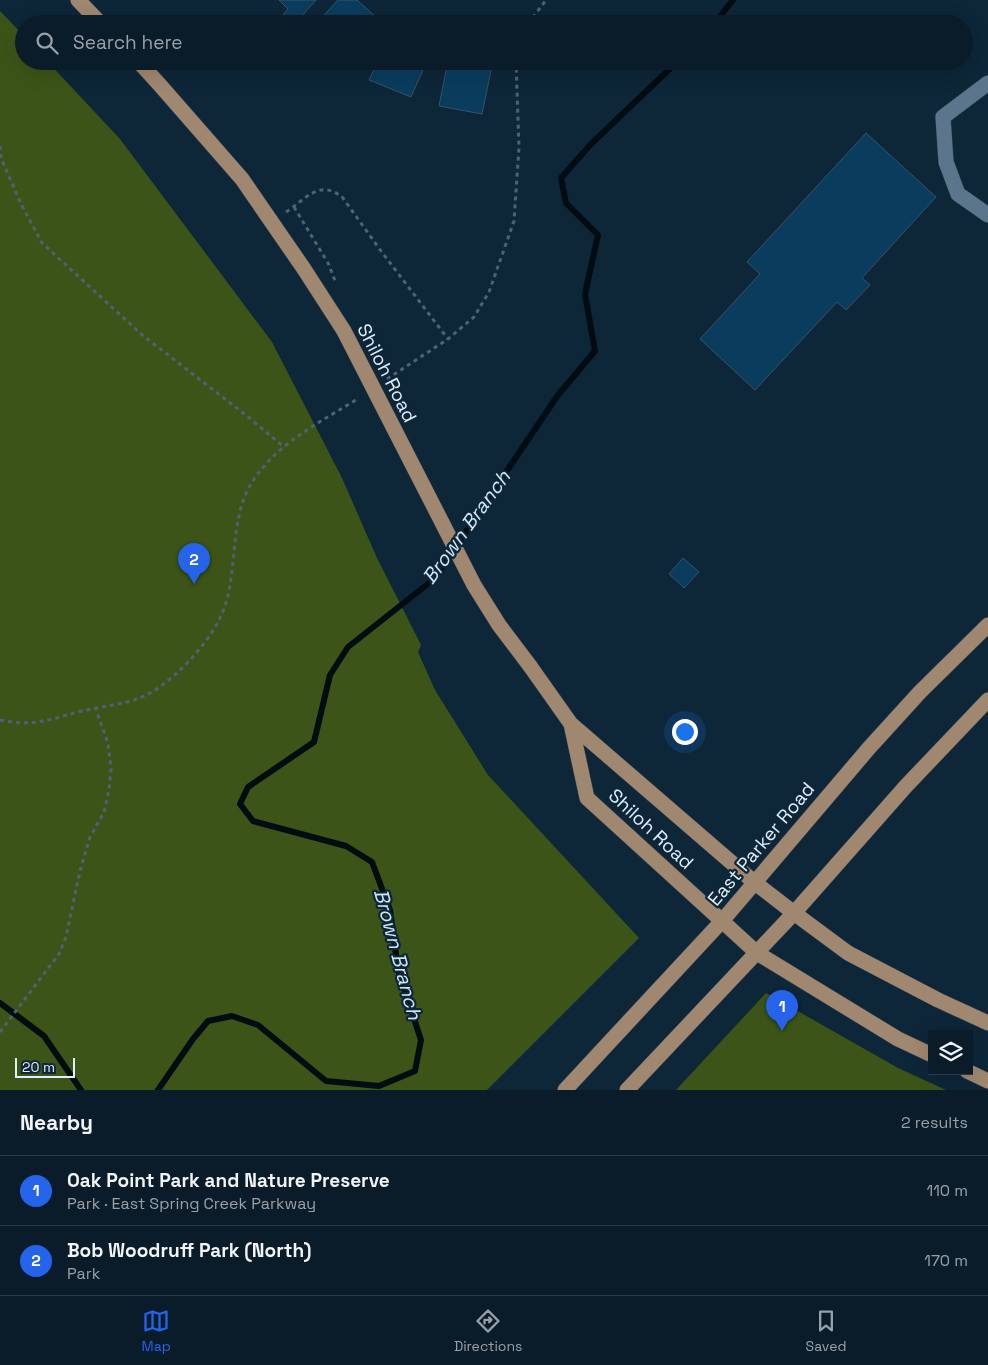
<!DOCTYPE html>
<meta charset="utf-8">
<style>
:root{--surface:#0a1c2a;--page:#182936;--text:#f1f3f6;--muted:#99a1a8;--line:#2a3a47;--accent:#2563eb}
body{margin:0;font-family:"Space Grotesk",sans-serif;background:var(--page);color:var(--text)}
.controls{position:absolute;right:15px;bottom:15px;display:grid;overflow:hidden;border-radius:0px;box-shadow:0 5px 20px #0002}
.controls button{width:45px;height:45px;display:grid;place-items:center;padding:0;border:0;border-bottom:1px solid var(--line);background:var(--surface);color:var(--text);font:25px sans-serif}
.scale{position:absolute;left:15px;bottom:12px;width:60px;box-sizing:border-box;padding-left:5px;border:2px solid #e0eefb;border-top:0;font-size:14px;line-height:18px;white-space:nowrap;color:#e0eefb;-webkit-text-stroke:4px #0d2638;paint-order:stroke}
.you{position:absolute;left:684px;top:731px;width:18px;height:18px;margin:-12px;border:4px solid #fff;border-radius:50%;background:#1a73e8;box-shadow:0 0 0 8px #1a73e833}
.badge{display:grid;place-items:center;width:32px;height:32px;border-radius:50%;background:var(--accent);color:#fff;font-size:16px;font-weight:700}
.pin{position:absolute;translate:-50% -41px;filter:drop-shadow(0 1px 2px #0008)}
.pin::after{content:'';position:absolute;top:26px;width:18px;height:15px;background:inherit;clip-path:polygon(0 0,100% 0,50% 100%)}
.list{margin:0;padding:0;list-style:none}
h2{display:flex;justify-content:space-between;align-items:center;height:65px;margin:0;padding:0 20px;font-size:21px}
h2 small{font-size:16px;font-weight:400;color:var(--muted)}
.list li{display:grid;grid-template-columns:32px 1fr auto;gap:15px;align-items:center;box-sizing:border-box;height:70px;padding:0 20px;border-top:1px solid var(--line)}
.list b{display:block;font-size:19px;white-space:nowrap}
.list p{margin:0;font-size:16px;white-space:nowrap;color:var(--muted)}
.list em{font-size:16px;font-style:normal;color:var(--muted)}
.icon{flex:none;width:28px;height:28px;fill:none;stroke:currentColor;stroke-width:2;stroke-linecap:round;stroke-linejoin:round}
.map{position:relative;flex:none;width:988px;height:1090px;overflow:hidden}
.search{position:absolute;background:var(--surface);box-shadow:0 5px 20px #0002;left:15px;right:15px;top:15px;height:55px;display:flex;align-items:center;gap:12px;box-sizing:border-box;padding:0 18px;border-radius:28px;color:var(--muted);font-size:19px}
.sheet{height:205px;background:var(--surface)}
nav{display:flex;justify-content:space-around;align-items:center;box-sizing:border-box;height:70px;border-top:1px solid var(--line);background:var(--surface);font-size:14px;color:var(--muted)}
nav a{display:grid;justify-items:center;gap:2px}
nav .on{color:var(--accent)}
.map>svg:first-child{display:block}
</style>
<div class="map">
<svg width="988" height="1090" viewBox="0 0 988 1090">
<rect width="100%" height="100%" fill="#0d2638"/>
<!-- green -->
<path fill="#3c5418" d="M0,11l24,25v25h23l73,78 152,203 70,136 35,80 44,87 -3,7 17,38 53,85 151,163 -152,152h-487z
M766,993l132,75 48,22h-270z"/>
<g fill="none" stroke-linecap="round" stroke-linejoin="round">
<!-- stream -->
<path stroke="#010c12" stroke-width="6" d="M714,24l19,-24
M0,1003l44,33 37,54
M158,1090l35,-51 15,-18 24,-5 26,9 68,56 53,5 36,-15 6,-31 -23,-70 -8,-60 -18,-48 -26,-16 -93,-25 -13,-17 8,-17 66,-45 16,-67 18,-28 86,-68 124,-184 37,-44 -10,-57 13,-59 -32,-32 -5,-25 30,-34 87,-83"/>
</g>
<!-- building -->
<path fill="#0a3c5d" stroke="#385266" d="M279,0h37l-17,19 -4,-4 -7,7 -6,-6 6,-7z
M338,0h19l19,17 -6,7h-54z
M378,61h49l-16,36 -42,-17z
M448,61h45l-11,53 -43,-8z
M866,133l70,64 -74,81 8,7 -24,25 -9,-8 -82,88 -55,-51 60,-65 -13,-12z
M683,558l16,14 -15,16 -15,-14z"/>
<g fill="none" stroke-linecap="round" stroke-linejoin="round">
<!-- minor casing -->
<g stroke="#313f4f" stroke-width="16">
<path id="minor" d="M988,83l-45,34 3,45 12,32 30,21"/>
</g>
<!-- major casing -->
<g stroke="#313f4f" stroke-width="16">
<path id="major" d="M78,0l23,24
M138,61l21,23 83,95 62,90 40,62
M530,666l41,58 183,158 40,31 54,40 90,47 50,23
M571,724l16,74 135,123 35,32 141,86 34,16
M967,1071l21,10
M565,1090l157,-169 147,-173 51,-56 68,-67
M627,1090l167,-177 112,-127 82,-86"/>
</g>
<!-- path -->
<path stroke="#4d6374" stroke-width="3" stroke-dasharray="4 4" stroke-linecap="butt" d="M528,24l18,-24
M0,146l1,12 20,46 21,39 99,91 106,82 37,31
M294,207l34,56 8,20
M286,212c20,-13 34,-34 57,-14l38,53 67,88
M387,379l61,-40 26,-22 15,-25 25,-71 5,-73 -3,-87
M0,720c33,7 47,0 78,-8 20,-5 40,-7 59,-13 30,-10 70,-53 83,-81 20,-40 7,-96 32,-136 26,-40 69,-60 107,-84
M0,1032l59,-78 7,-17 14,-66 10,-34 14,-25 5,-22 2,-21 -3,-26 -12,-33"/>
<!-- minor -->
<use href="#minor" stroke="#5b768c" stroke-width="15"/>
<!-- major -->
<use href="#major" stroke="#a08770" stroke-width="15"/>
<!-- major-bridge casing -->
<g stroke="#313f4f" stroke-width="16" stroke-linecap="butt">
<path id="major-bridge" d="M344,331l130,254 25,40 31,41"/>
</g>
<!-- major-bridge -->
<use href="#major-bridge" stroke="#a08770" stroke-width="15"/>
</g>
<g text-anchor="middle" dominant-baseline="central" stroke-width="4.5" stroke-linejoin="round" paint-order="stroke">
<!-- street labels -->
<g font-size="19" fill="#e0eefb" stroke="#0d2638">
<text transform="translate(387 373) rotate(63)">Shiloh Road</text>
<text transform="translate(651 829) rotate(43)">Shiloh Road</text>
<text transform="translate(761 844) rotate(-50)">East Parker Road</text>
</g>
<!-- water labels -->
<g font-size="20" font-style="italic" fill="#cfe7f4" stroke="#0d2638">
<text transform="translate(466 527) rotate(-54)">Brown Branch</text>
<text transform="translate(398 954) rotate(75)">Brown Branch</text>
</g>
</g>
</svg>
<div class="controls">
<button><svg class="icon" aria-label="layers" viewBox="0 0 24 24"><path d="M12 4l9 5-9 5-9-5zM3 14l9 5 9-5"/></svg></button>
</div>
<div class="scale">20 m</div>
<div class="you"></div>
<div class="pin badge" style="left:782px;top:1031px">1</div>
<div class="pin badge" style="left:194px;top:584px">2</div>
<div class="search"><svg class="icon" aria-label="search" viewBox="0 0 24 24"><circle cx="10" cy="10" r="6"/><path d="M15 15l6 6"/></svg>Search here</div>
</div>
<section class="sheet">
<h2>Nearby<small>2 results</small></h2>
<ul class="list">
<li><span class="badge">1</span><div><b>Oak Point Park and Nature Preserve</b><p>Park · East Spring Creek Parkway</p></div><em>110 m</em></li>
<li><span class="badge">2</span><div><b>Bob Woodruff Park (North)</b><p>Park</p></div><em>170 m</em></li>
</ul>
</section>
<nav>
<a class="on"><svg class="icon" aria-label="map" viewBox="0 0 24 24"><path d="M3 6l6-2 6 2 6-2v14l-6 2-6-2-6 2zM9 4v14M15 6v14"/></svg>Map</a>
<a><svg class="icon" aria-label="directions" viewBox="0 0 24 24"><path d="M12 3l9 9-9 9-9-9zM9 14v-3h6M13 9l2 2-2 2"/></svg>Directions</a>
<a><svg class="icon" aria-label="saved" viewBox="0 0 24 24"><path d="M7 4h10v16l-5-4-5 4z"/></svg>Saved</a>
</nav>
